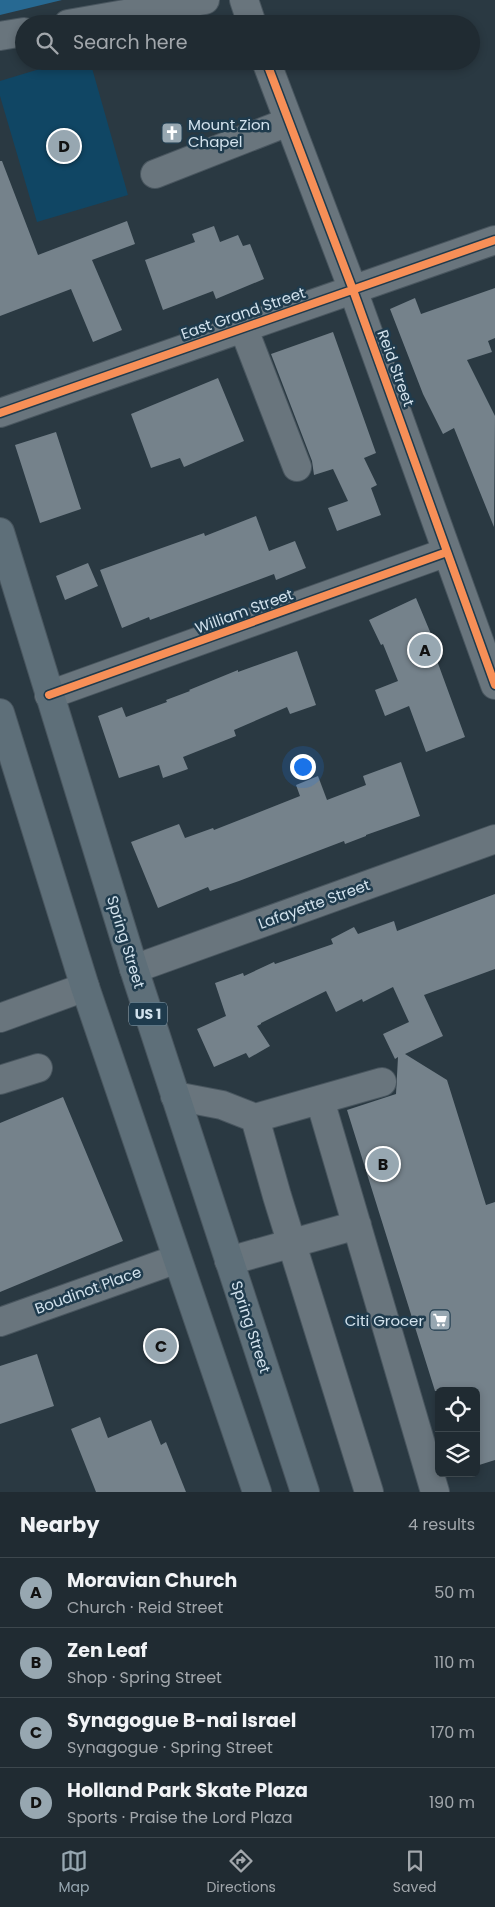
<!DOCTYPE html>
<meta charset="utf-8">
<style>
:root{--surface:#202b32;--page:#28333a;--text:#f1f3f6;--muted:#a2a7ac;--line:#3d474d;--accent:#97a7b1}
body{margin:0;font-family:Poppins,sans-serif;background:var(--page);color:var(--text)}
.controls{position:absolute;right:15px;bottom:15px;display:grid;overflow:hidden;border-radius:8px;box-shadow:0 2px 8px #0003}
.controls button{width:45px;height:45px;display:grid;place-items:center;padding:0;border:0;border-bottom:1px solid var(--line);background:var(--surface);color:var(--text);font:25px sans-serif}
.you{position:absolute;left:302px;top:766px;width:18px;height:18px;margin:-12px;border:4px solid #fff;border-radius:50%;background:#1a73e8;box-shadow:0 0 0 8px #1a73e833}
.badge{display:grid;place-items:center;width:32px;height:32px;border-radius:50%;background:var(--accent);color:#111;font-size:16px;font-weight:700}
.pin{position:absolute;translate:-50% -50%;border:2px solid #fff;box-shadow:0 1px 5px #0006}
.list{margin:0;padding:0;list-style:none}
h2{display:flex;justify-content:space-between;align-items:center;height:65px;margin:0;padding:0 20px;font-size:21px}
h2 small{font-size:16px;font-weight:400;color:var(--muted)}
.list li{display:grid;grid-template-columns:32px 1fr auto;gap:15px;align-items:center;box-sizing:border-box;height:70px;padding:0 20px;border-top:1px solid var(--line)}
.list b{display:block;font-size:19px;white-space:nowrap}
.list p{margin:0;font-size:16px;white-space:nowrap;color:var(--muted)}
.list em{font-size:16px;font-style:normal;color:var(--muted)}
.icon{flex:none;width:28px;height:28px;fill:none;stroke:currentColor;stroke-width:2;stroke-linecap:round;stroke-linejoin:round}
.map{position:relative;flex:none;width:495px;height:1492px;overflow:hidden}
.search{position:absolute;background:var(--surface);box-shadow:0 2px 8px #0003;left:15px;right:15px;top:15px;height:55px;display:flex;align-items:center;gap:12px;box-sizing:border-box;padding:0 18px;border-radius:28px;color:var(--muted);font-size:19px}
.sheet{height:345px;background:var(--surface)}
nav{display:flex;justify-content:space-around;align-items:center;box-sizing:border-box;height:70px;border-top:1px solid var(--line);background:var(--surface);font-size:14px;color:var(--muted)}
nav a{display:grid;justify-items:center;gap:2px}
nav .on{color:var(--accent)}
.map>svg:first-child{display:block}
</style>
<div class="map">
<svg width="495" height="1492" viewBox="0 0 495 1492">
<rect width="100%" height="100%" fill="#2a3942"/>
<!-- green -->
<path fill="#104664" d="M66,61h24l38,134 -91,27 -37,-126v-15z"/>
<!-- forest -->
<path fill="#276992" d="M0,0h62l-62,15z"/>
<!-- building -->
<path fill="#75828b" d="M0,161h2l36,94 89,-34 8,23 -43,16 30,70 -29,12 -22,-53 -71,27z
M214,226l6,16 18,-7 5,11 7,-2 14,35 -48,20 -3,-8 -50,19 -18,-50 50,-18 -3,-8z
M495,288v50l-7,3 4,11 -25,8 28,56 -1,111 -40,-99 -11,6 -20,-40 -33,-85 25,-11 6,16z
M333,332l43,121 -12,5 13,27 -6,3 10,27 -44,16 -9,-23 20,-7 -15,-32 -19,6 -2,-14 -41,-107z
M218,378l26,63 -60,26 -4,-9 -29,10 -20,-54z
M56,432l25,77 -41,14 -25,-78z
M256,516l13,35 26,-10 11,27 -30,12 -2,-6 -124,46 -1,-3 -27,11 -22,-58 104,-37 1,3z
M88,563l10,23 -33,14 -9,-24z
M416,598l20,48 -4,1 33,90 -39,15 -17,-46 -24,10 -10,-26 23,-9 -15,-37 -2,1 -12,-25z
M297,651l19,54 -26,9 -3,-7 -53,23 2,6 -53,21 5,12 -25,9 -4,-13 -40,13 -21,-62 24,-9 4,10 41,-15 -1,-2 24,-9 -1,-1 49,-20v2z
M401,762l19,54 -54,19v1l-21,8 -1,-3 -105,40 -29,10 -2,-4 -50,21 -27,-66 48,-18 6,14 28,-10 1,2 86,-34 -4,-11 22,-9 9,24 39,-15 -3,-9z
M495,894v75l-71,26 19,41 -38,18 42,26 39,125 9,-3v258l-19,6v-75h-41l-88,-281 49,-16 2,-37 -3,2 -12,-25 26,-12 -16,-35 -30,15 -1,-3 -26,13 -10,-21 -65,32v1l-4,2 13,20 -21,12 -3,-5 -32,14 -17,-38 29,-13 -11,-33 28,-10 1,3 30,-14 1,2 58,-20 -2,-5 23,-12 4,7 36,-13 3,10z
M63,1097l60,144 -123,51v-169z
M37,1354l17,52 -54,18v-58z
M100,1417l8,21 43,-18 10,25 5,-3 20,50h-90l-25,-63z"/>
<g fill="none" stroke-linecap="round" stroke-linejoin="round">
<!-- minor casing -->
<g stroke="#49565f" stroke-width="30">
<path id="minor" d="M244,0l8,24
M68,24l137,-24
M0,36l24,-4
M266,61l87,229 142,395
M155,174l133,-52
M243,327l54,140
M0,413l495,-173
M49,695l398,-143
M134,969l361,-130
M0,1018l85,-31
M0,1080l38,-12
M175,1096l47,9 33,13
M320,1100l115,392
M229,1261l128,-36
M0,1322l177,-63
M369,1492l-92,-296 -22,-78 127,-36"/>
</g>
<!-- highway casing -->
<g stroke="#49565f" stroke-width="30">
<path id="highway" d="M0,532l134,437 171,523
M0,713l85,274 172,505"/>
</g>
<!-- minor -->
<use href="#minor" stroke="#69757d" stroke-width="28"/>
<!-- highway -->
<use href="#highway" stroke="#5e6f79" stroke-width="28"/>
<!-- cycleway casing -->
<g stroke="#1f3b4d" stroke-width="11">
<path id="cycleway" d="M266,61l87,229 142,395
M0,413l495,-173
M49,695l398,-143"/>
</g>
<!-- cycleway -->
<use href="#cycleway" stroke="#f78f57" stroke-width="8"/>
</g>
<!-- icons -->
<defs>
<g id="church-square" transform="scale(1.125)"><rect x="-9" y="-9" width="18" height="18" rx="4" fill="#97a7b1" stroke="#1f3b4d"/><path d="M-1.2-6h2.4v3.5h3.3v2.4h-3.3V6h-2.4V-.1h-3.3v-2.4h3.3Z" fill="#fff"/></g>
<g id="supermarket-square" transform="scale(1.125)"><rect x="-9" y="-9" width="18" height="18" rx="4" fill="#97a7b1" stroke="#1f3b4d"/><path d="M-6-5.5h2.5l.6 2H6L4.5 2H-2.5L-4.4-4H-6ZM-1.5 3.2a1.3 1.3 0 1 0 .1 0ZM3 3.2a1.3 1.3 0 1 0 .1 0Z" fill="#fff"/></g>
</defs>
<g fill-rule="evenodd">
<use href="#church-square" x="172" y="133"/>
<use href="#supermarket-square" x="440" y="1320"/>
</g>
<g text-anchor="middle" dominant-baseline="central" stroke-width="5" stroke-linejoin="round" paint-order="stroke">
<!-- shield labels -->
<rect fill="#1f3b4d" stroke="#9cb0bd" stroke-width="1" x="129" y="1002.5" width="38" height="23" rx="4"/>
<g font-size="14" font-weight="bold" fill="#d2e2ed">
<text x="148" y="1014">US 1</text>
</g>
<!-- poi labels -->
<g font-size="15" fill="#d2e2ed" stroke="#1f3b4d" text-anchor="start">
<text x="188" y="124">Mount Zion<tspan x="188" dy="17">Chapel</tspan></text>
<text x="424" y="1320" text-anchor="end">Citi Grocer</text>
</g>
<!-- street labels -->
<g font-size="15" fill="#d2e2ed" stroke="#1f3b4d">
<text transform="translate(243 313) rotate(-19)">East Grand Street</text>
<text transform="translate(396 368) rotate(70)">Reid Street</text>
<text transform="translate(244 611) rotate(-20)">William Street</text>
<text transform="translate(314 904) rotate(-20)">Lafayette Street</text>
<text transform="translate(126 942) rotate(73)">Spring Street</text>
<text transform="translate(88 1290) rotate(-20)">Boudinot Place</text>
<text transform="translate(251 1327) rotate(72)">Spring Street</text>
</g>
</g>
</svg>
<div class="controls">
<button><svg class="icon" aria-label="locate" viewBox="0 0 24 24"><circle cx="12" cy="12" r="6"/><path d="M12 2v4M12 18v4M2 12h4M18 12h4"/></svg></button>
<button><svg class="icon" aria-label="layers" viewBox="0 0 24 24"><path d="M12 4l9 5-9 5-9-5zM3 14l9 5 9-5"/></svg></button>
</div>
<div class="you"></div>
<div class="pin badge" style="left:425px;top:650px">A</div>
<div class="pin badge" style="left:383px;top:1164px">B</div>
<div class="pin badge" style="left:161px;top:1346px">C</div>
<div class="pin badge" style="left:64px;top:146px">D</div>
<div class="search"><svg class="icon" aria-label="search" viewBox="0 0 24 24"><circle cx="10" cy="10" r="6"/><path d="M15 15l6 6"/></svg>Search here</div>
</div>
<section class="sheet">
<h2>Nearby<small>4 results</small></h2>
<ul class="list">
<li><span class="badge">A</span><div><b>Moravian Church</b><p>Church · Reid Street</p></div><em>50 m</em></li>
<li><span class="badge">B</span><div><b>Zen Leaf</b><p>Shop · Spring Street</p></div><em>110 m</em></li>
<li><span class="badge">C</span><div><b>Synagogue B-nai Israel</b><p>Synagogue · Spring Street</p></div><em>170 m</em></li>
<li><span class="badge">D</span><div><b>Holland Park Skate Plaza</b><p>Sports · Praise the Lord Plaza</p></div><em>190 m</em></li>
</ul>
</section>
<nav>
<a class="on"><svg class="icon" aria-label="map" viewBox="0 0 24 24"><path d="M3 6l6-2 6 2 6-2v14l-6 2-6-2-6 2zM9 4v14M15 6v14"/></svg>Map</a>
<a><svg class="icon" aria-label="directions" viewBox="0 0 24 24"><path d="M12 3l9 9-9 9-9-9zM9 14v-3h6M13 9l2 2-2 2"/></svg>Directions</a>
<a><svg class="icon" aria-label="saved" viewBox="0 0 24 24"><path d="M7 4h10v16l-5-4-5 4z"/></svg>Saved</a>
</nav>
